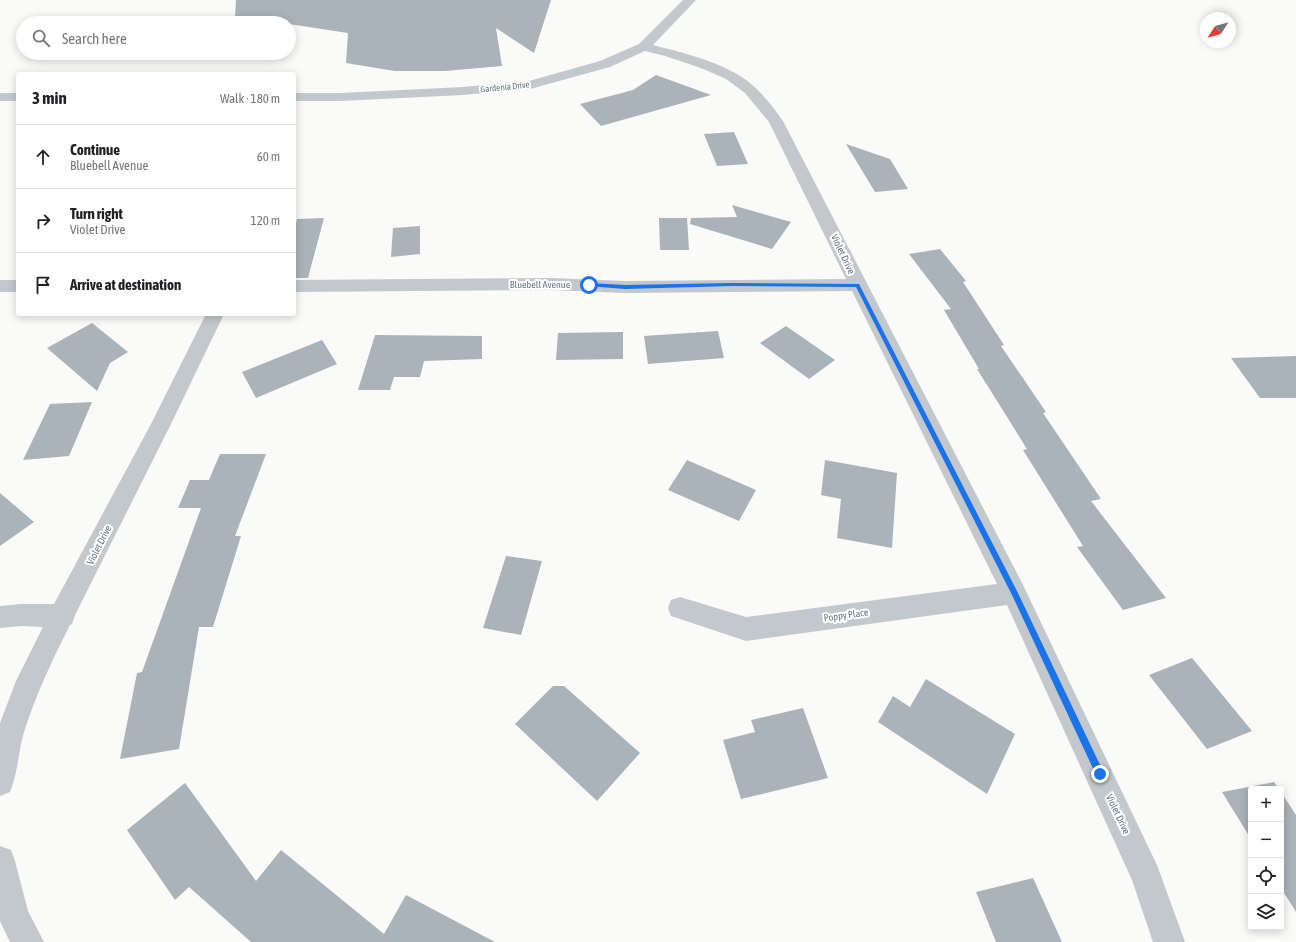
<!DOCTYPE html>
<meta charset="utf-8">
<style>
:root{--surface:#fff;--page:#f2f2f2;--text:#202124;--muted:#757577;--line:#e0e0e0}
body{margin:0;font-family:"Asap Condensed",sans-serif;background:var(--page);color:var(--text)}
.controls{position:absolute;right:12px;bottom:12px;display:grid;overflow:hidden;border-radius:4px;box-shadow:0 2px 10px #0003}
.controls button{width:36px;height:36px;display:grid;place-items:center;padding:0;border:0;border-bottom:1px solid var(--line);background:var(--surface);color:var(--text);font:20px sans-serif}
.compass{position:absolute;left:1200px;top:12px;width:36px;height:36px;border-radius:50%;background:var(--surface);box-shadow:0 2px 10px #0003;rotate:234deg}
.stop{position:absolute;width:12px;height:12px;margin:-9px;border:3px solid #1a73e8;border-radius:50%;background:#fff}
.stop.end{background:#1a73e8;border-color:#fff;box-shadow:0 1px 4px #0008}
.list{margin:0;padding:0;list-style:none}
h2{display:flex;justify-content:space-between;align-items:center;height:52px;margin:0;padding:0 16px;font-size:17px}
h2 small{font-size:13px;font-weight:400;color:var(--muted)}
.list li{display:grid;grid-template-columns:26px 1fr auto;gap:12px;align-items:center;box-sizing:border-box;height:64px;padding:0 16px;border-top:1px solid var(--line)}
.list b{display:block;font-size:15px;white-space:nowrap}
.list p{margin:0;font-size:13px;white-space:nowrap;color:var(--muted)}
.list em{font-size:13px;font-style:normal;color:var(--muted)}
.icon{flex:none;width:22px;height:22px;fill:none;stroke:currentColor;stroke-width:2;stroke-linecap:round;stroke-linejoin:round}
.map{position:relative;flex:none;width:1296px;height:942px;overflow:hidden}
.search{position:absolute;background:var(--surface);box-shadow:0 2px 10px #0003;left:16px;top:16px;width:280px;height:44px;display:flex;align-items:center;gap:10px;box-sizing:border-box;padding:0 14px;border-radius:22px;color:var(--muted);font-size:15px}
.panel{position:absolute;background:var(--surface);box-shadow:0 2px 10px #0003;left:16px;top:72px;width:280px;height:244px;border-radius:4px}
.map>svg:first-child{display:block}
</style>
<div class="map">
<svg width="1296" height="942" viewBox="0 0 1296 942">
<rect width="100%" height="100%" fill="#fafaf8"/>
<!-- building -->
<path fill="#aab3b9" d="M236,0h315l-17,53 -38,-25 6,38 -57,5h-50l-49,-8 2,-30 -59,-9v-1l-54,-6z
M656,75l55,20 -110,31 -21,-22 53,-14z
M734,132l14,32 -31,2 -13,-32z
M846,144l44,15 18,30 -33,3z
M732,205l59,17 -19,27 -82,-25 1,-6 46,-1z
M324,218l-16,60h-14v-46l3,-13z
M659,218h28l2,32h-29z
M420,226v28l-29,3 2,-29z
M940,249l26,32 -3,1 41,63 -3,1 45,66 -3,1 58,86 -10,2 75,97 -43,12 -46,-63 6,-1 -60,-96 4,-1 -50,-80h2l-35,-59 7,-1 -42,-55z
M92,323l36,29 -18,11 -13,28 -50,-43z
M786,326l49,34 -26,19 -49,-36z
M718,331l6,27 -76,6 -4,-28z
M623,332v27l-67,1 2,-27z
M375,335l107,1v23l-58,2 -4,16h-26l-4,13h-32z
M322,340l15,24 -81,34 -14,-26z
M1296,356v42h-36l-29,-40z
M92,402l-23,54 -46,4 27,-56z
M220,454h46l-31,82h6l-28,91h-14l-20,122 -59,10 17,-86 5,-1 59,-164h-23l12,-28h19z
M687,460l69,30 -17,31 -71,-31z
M825,460l72,13 -5,75 -55,-10 4,-39 -20,-4z
M0,493l34,29 -34,24z
M506,556l36,5 -21,74 -38,-7z
M1192,658l60,73 -45,18 -58,-74z
M926,679l89,55 -28,60 -109,-72 15,-26 17,11z
M553,686h11l76,67 -43,48 -82,-77z
M803,708l25,70 -87,21 -18,-59 32,-8 -4,-12z
M1274,782l5,7h-28v50l-29,-47z
M185,783l71,98 25,-31 103,84 22,-39 89,47h-244l-62,-55 -14,13 -48,-70z
M1281,792l15,23v97l-15,-24z
M1033,878l29,64h-66l-20,-50z"/>
<g fill="none" stroke-linecap="round" stroke-linejoin="round">
<!-- minor -->
<path fill="#c3c8cc" fill-rule="evenodd" d="M683,0h13l-43,45c27,7 57,14 82,28 19,10 36,30 48,48l240,464 134,280 28,77h-32l-21,-62 -125,-275 -261,36 -75,-25 -3,-8 3,-8 9,-3 66,20 251,-33 -145,-293 -227,2 -74,-3 -257,2v-12l257,-2 74,3 221,-2 -77,-157 -24,-29 -19,-14 -25,-11 -36,-12 -20,-5 -35,16 -80,22 -67,6 -123,6h-46v-8h46l123,-6 66,-6 71,-20 39,-17z
M0,93h18v8h-18z
M0,280h18v12h-18z
M206,314h18l-53,110 -96,191 -3,9 -2,1c-18,35 -34,70 -46,107 -6,20 -6,41 -14,60l-10,4v-73l16,-42 27,-54 -22,-1 -21,2v-22l21,-2h33l97,-180z
M0,846l11,4 4,11 13,50 16,31h-34l-10,-21z"/>
</g>
<!-- route -->
<path fill="#1a73e8" d="M589,283l36,2 107,-2 127,1 158,307 86,180 1,3 -1,3 -3,1 -3,-1 -85,-182 -156,-308 -124,-1 -107,3 -38,-3v-3z"/>
<g text-anchor="middle" dominant-baseline="central" stroke-width="4" stroke-linejoin="round" paint-order="stroke">
<!-- far-street labels -->
<g font-size="9" fill="#657683" stroke="#fff">
<text transform="translate(505 87) rotate(-6)">Gardenia Drive</text>
</g>
<!-- street labels -->
<g font-size="10" fill="#657683" stroke="#fff">
<text transform="translate(843 254) rotate(65)">Violet Drive</text>
<text x="540" y="284">Bluebell Avenue</text>
<text transform="translate(99 545) rotate(-63)">Violet Drive</text>
<text transform="translate(846 615) rotate(-8)">Poppy Place</text>
<text transform="translate(1118 814) rotate(65)">Violet Drive</text>
</g>
</g>
</svg>
<div class="controls">
<button>+</button>
<button>−</button>
<button><svg class="icon" aria-label="locate" viewBox="0 0 24 24"><circle cx="12" cy="12" r="6"/><path d="M12 2v4M12 18v4M2 12h4M18 12h4"/></svg></button>
<button><svg class="icon" aria-label="layers" viewBox="0 0 24 24"><path d="M12 4l9 5-9 5-9-5zM3 14l9 5 9-5"/></svg></button>
</div>
<svg class="compass" viewBox="-18 -18 36 36"><path d="M0-13l5 13h-10z" fill="#e53935"/><path d="M0 13l5-13h-10z" fill="#757577"/></svg>
<div class="stop" style="left:589px;top:285px"></div>
<div class="stop end" style="left:1100px;top:774px"></div>
<div class="search"><svg class="icon" aria-label="search" viewBox="0 0 24 24"><circle cx="10" cy="10" r="6"/><path d="M15 15l6 6"/></svg>Search here</div>
<section class="panel">
<h2>3 min<small>Walk · 180 m</small></h2>
<ul class="list">
<li><svg class="icon" aria-label="ahead" viewBox="0 0 24 24"><path d="M12 20V5M6 11l6-6 6 6"/></svg><div><b>Continue</b><p>Bluebell Avenue</p></div><em>60 m</em></li>
<li><svg class="icon" aria-label="right" viewBox="0 0 24 24"><path d="M7 20v-9h11M14 6l5 5-5 5"/></svg><div><b>Turn right</b><p>Violet Drive</p></div><em>120 m</em></li>
<li><svg class="icon" aria-label="arrive" viewBox="0 0 24 24"><path d="M6 21V4h12l-3 4 3 4H6"/></svg><div><b>Arrive at destination</b></div></li>
</ul>
</section>
</div>
